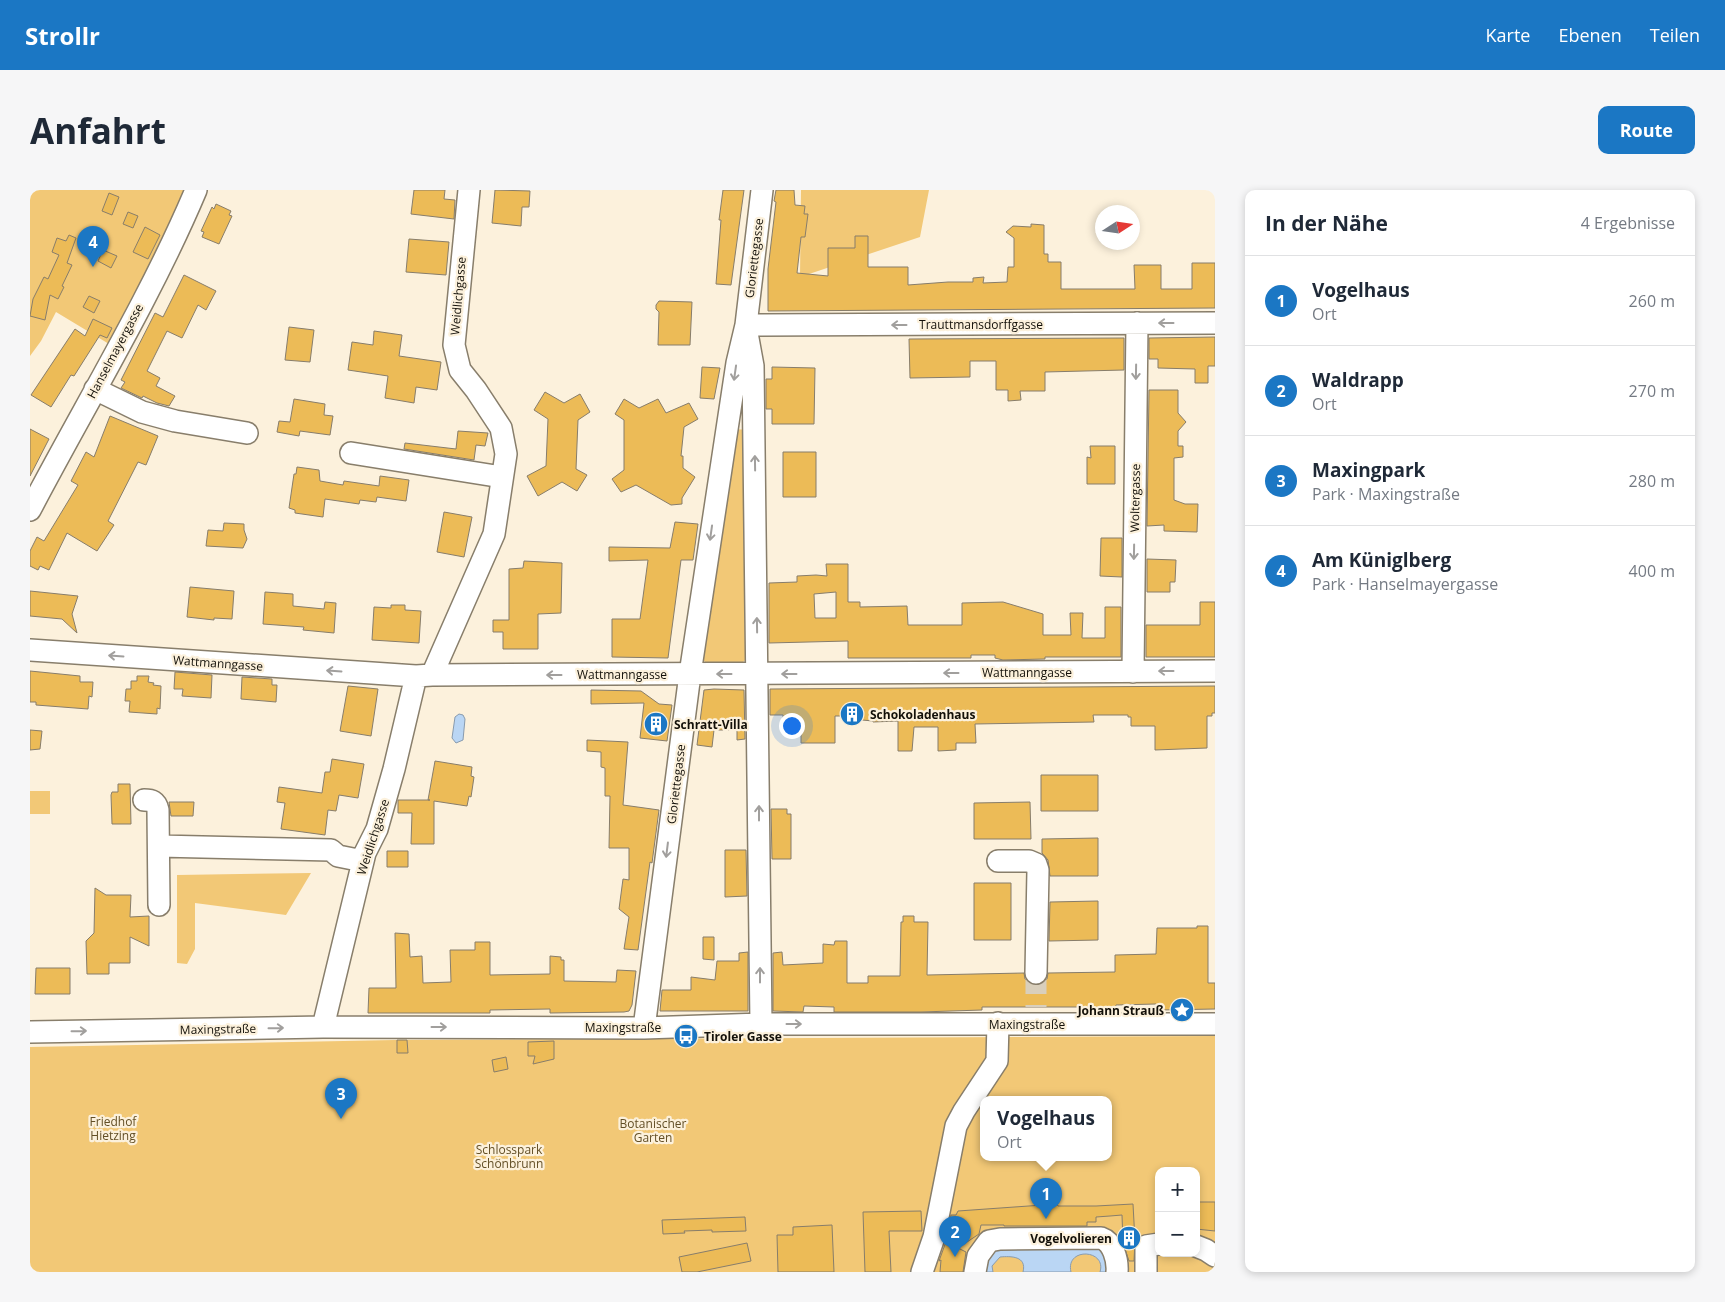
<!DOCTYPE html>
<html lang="de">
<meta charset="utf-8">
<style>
:root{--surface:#fff;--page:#f6f6f7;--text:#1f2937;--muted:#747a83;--line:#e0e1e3;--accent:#1b77c4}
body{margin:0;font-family:"Open Sans",sans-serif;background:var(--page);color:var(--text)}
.controls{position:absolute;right:15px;bottom:15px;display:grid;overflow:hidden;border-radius:10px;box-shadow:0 2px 8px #0003}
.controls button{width:45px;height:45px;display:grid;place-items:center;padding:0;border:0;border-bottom:1px solid var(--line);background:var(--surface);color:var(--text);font:25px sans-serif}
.compass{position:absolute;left:1065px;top:15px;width:45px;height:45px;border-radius:50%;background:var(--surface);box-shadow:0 2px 8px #0003;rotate:78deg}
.you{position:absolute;left:761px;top:535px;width:18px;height:18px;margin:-12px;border:4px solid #fff;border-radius:50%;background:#1a73e8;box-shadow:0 0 0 8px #1a73e833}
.badge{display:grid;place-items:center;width:32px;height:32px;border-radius:50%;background:var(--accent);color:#fff;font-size:16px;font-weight:700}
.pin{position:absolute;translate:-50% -41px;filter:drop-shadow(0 1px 2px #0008)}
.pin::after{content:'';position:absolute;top:26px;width:18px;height:15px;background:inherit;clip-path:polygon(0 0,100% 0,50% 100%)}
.popup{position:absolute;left:950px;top:906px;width:132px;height:65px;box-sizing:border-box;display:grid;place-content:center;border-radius:10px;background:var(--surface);filter:drop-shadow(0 1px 4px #0005);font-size:16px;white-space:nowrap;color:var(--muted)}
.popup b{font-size:19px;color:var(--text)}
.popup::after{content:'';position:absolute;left:50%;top:100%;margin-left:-10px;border:10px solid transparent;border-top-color:var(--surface)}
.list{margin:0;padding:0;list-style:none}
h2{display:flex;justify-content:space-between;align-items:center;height:65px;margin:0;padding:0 20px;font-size:21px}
h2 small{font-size:16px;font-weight:400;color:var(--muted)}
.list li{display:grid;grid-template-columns:32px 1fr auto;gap:15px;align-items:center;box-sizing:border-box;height:90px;padding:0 20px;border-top:1px solid var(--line)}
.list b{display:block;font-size:19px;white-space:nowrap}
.list p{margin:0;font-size:16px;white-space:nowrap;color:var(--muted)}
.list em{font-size:16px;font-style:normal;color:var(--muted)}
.map{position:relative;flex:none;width:1185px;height:1082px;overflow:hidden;border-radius:10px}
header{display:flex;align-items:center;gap:30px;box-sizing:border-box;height:70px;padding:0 25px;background:var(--accent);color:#fff}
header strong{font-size:24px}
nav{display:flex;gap:28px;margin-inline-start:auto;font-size:18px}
.intro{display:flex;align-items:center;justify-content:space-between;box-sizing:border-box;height:120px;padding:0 30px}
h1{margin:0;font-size:35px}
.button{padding:12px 22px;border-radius:10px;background:var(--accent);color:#fff;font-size:18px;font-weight:700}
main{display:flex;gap:30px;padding:0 30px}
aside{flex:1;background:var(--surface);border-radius:10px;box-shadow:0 2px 8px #0003}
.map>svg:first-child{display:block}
</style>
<header>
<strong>Strollr</strong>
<nav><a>Karte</a><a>Ebenen</a><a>Teilen</a></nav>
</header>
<div class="intro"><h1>Anfahrt</h1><a class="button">Route</a></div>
<main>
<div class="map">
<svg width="1185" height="1082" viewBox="0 0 1185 1082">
<rect width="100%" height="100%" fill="#fcf1dc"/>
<!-- green -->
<path fill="#f2c876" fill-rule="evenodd" d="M0,0h163l-79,157 -58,-35 -15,29 -11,15z
M771,0h128l-9,47 -120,40z
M704,239l15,1 1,226 -7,6h-38l-4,-5z
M0,601h20v23h-20z
M281,683l-25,42 -91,-12v46l-8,15 -10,-1v-88z
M1185,846v236h-1185v-225l365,-7zM954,910h124v58h-124zM1129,981h37v82h-37z"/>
<!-- water -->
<path fill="#bad6f4" stroke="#889bae" d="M429,524l4,1 2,4 -2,21 -7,3 -4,-5 3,-21z
M1073,1057l9,25h-12c7,-23 -35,-25 -29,0h-48c4,-16 -12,-16 -23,-15l-8,9 1,6h-11l9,-22z"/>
<!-- building -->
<path fill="#ecbb57" stroke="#877d6b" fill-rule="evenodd" d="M384,0h31l-1,9 11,1 -1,19 -43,-5z
M465,0l35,1 -1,16h-7l-1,19 -29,-3z
M693,0h21l-13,95 -15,-1 5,-64h-2z
M746,0h18l1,15 10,1 -1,8h4l-3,23h-4l-4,36 31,3v-28h27v-12h13v31h40v18l40,-3h25v-4l11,-1 -1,6 24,-1 1,-15h6v-29l-8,-6 7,-6 18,1v-3l13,1v29h4v8h13v27h74l-1,-24h27v24h31v-26h23v45l-447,3v-42l8,-67 -2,-1z
M79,3l10,4 -7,18 -10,-4z
M186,14l15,7 -2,4 3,1 -13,28 -17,-7 2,-5 -3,-1 11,-24 2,2z
M98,22l10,4 -5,12 -10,-4z
M115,37l15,8 -12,24 -15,-7z
M39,45l7,3 -9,25 5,2 -10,21 2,1 -6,12 -8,-4 -5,25 -15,-4 3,-17 11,-22 4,2 11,-24 -7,-3 5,-14 9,3z
M379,49l40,3 -3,33 -40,-3z
M73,60l14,6 -6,12 -13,-7z
M154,85l32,16 -10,19 -8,-5 -16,33 -15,-7 -20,40 13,7 -4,8 19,10 -6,10 -12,-3 -14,-7 -1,2 -21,-10 4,-6 -4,-2 34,-67 8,4z
M59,106l11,5 -6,12 -11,-6z
M629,111l33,1 -2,43h-32l1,-33 -3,-3v-4z
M63,129l19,9 -5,10 -7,-3 -26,41 -3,-1 -20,32 -20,-12 44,-66 10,7z
M259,137l25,3 -4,32 -25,-2z
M344,141l28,4 -3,21 42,6 -4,28 -21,-3 -2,16 -29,-5 3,-22 -40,-6 4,-28 21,3z
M1185,147v29h-7v17h-13v-14l-37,-1v-9h-9v-21z
M1094,148v32l-79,2v19h-25l1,9 -13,1v-11h-12v-29h-26v16l-60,1 -1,-39z
M672,177l18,1 -6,31 -14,-1z
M742,177l43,1 -1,56h-42v-15h-6v-30h6z
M1119,200h29v23l8,9 -8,9v15h5v11l-9,1v42l11,4h13l-1,28 -33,-1v-6l-17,1z
M515,202l19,11 16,-9 10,18 -12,8 -2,49 11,6 -10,16 -15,-9 -24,14 -11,-20 19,-10 2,-47 -14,-9z
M264,209l31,5 -1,11 9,1 -3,19 -30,-4 -1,5 -22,-4 2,-11 11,1z
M594,209l15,9 19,-9 8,14 23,-10 9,16 -14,8 -3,29h2v12l12,9 -13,21v6l-11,1 -35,-20 -15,7 -9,-13 12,-9v-50l-9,-6z
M80,226l48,20 -12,29 -8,-3 -30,59 6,4 -17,26 -30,-18 -18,37 -9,-4 -2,4 -8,-4v-15l7,-14 7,4 34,-56 -7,-4 15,-29 8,5z
M0,239l19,10 -19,37z
M428,241l30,2 -3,13 -9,-1 -2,15 -70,-11 1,-6 51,6z
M1060,256h25v38h-28v-27l4,1z
M753,262h33v45h-33z
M267,277l22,3 1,11 23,4 1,-4 35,5 1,-10 29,4 -3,21 -29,-4 -1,5 -16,-2 -1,4 -34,-5 -2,18 -28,-4v-3l-6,-2 5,-34h2z
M414,322l28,5 -8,40 -27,-5z
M645,332l23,2 -5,36h-12l-13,98 -56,-1v-38h28l8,-59 -39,1v-14l61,1z
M194,333l20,1v6l3,9 -4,9 -37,-2 2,-16 15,1z
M1071,348h21v39l-22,-1z
M1117,369l29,1 -1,22h-5v10h-23z
M494,371l38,2 -1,50 -23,1v35h-35v-17h-10v-12h16v-51l14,-1z
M796,374h22v38h12v5l47,-1 1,19h54v-22l41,-1 40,12v21h28l-1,-22h13l-1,25h23v-31h16v50h-76v2l-42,1 -8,-2v-3h-24v3h-123v-17l-79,2v-60l28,-1v-6l19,-1 11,1zM806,402v26h-21l-1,-24z
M160,397l44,4 -2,28 -18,-1v2l-27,-3z
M0,401l48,5 -6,18 5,19 -15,-14 -32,-3z
M235,402l28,2v12l31,3 1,-7 11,1 -2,30 -31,-3 1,-3 -41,-3z
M1170,412h15v55h-69v-32h54z
M361,415h14v5l16,1 -2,32 -47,-3 2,-33 17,1z
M0,481l50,5v6h13l-1,15 -3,-1 -1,13 -52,-4v-3h-6z
M145,482l37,3 -1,23 -29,-2 1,-7h-9z
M107,486h12l-1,6 6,1 -1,2 8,1 -1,23 -3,-1v6l-28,-2 1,-11h-5l1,-12h5v-8h6z
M212,487l30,2v6h5l-1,17 -35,-3z
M318,496l30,3 -7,47 -31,-5z
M1185,496v27h-3v3h-5v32l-52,2v-24h-24v-9h-3v-2h-35l1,7 -119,2 1,19h-20v7l-18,1v-24h-24l-2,24h-14v-30l-25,1v-1l-11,-1 -5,-4h-22v27h-34v-25h-18v-3h-13v-26z
M684,499l30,1 1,49 -8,1v-10h-23l-2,17 -15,-2 7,-55z
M561,500l50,1 18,13 13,1 -5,36 -27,-3 4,-35 -53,1z
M0,540l12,1 -2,18 -10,1z
M557,550l41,2 -5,63 36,5 -7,53 -2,-1 -12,88 -14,-1 5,-32 -10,-8 4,-30 6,1v-32h-20l1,-52h-5v-28l-4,-1v-15l-14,-1z
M302,569l32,5 -6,34 -19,-3 -3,16 -8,-1 -3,25 -44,-6 4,-26 -8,-1 2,-15 43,6 3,-21h5z
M405,571l37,6 -1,9 3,1 -3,20 -2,-1 -2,10 -33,-5v43h-23l1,-31h-14v-13h32h-2z
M1011,585h57v36h-57z
M88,594h12l1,40h-19l-1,-29 1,-3h6z
M139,612h25l-1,14h-22z
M1000,612l1,37h-57v-36z
M741,619h16v5h4v45h-19z
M1068,648v38h-48l-2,-16 -6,-7v-14z
M695,660h21l1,46 -22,1z
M357,661h21v16h-21z
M944,693h37v57h-37z
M65,698l11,7h25l-1,22 19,-1v30l-19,-9v26h-21v11h-22l-1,-33 8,-8z
M1068,711v39l-49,1 1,-39z
M873,726h11v6h14l-1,53 97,-2 1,6 4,4 6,2 7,-1 5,-5 1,-6 67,-1v-17l41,-1 1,-26h40v-2h11v57h7v26l-54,1 -5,-6 -40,1v3l-24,1v-2h-110v3l-61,2h-87v-5l-30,-1 -1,6 -30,-1v-58l9,-1 1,13 40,-2v-19l11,1 1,-4h12v42h21v-7h32l1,-54h2z
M365,743l14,1 1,23 12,-1 1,27 28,-1 -1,-32h25v-8h15v33l60,-1v-18l11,1v3h3v21l52,1 1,-12 19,1 -4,34 -3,6 -5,1 -74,1v-4l-60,1v3h-122l1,-25h27z
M673,747h11v23l-11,-1z
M718,762v59h-88l2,-21h29v-13l24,3 2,-19h22v-8z
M6,778h34v26h-35z
M367,850h10l1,13h-11z
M524,851v18l-21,5 2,-8h-7v-14z
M476,867l2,12 -14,3 -2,-12z
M1166,1012h19v29l-19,-2z
M1027,1014l1,2h38l37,-2 2,37 -1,20h-5l-6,-18 -1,-28 -12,1 -14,1v5h-9v4h-83v-1h-23l-2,9 -21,14 8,4 -3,20h-23l1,-12 -2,1 12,-33h-2l2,-13h5l2,-4z
M891,1021l1,20h-33l2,41h-26l-2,-60z
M715,1027l1,14 -34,1v-2l-28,1 1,2 -22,1 -1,-14z
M802,1035l2,47h-56l-1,-37h16v-8z
M717,1053l4,18 -54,11h-15l-3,-15z"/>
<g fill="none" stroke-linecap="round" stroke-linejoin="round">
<!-- minor-tunnel -->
<path stroke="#d9cfbc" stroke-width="21" stroke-dasharray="21 11" stroke-linecap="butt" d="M1006,783v34"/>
<!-- minor casing -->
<g stroke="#887e6b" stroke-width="24">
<path id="minor" d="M716,135l469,-2
M717,143l6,33 8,658
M65,199l47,23 33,9 72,12
M321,263l151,24
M0,320c55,-105 120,-211 166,-320
M0,460l386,26 16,-1 783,-4
M1103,482l4,-349
M402,485l62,-141 12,-80 -5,-26 -25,-38 -16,-20 -6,-25 15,-155
M114,610c8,0 12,1 14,10l1,95
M129,656l172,4 7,6 25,5
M968,671h31l7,3 2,6 -2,103
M293,837l42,-174 12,-24 17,-60 22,-93
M614,838l46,-354 47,-311 9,-38 16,-135
M0,842l293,-5 321,1 117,-4h454
M1166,1056l10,4 9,6
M892,1082l12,-35 22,-111 8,-15 33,-50 1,-38
M945,1082l3,-16 11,-15 11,-2 101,-1c12,4 17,22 16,34
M1116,1082v-26l13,-2"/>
</g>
<!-- minor -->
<use href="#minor" stroke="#fff" stroke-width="21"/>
</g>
<!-- one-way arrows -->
<defs><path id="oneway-shaft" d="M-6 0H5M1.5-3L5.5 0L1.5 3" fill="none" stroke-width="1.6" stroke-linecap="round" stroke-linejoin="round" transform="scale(1.25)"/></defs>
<g stroke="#a19f9d">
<use href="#oneway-shaft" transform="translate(1136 133) rotate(180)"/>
<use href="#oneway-shaft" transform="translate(869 135) rotate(180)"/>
<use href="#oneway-shaft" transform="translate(1106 182) rotate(91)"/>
<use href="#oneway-shaft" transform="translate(705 183) rotate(98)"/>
<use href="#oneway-shaft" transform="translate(725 273) rotate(-91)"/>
<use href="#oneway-shaft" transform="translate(681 343) rotate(98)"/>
<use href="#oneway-shaft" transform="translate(1104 362) rotate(91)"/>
<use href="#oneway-shaft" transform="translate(727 435) rotate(-91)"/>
<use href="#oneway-shaft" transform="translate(86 466) rotate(-176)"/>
<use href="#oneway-shaft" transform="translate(304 481) rotate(-176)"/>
<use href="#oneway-shaft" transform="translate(1136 481) rotate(180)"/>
<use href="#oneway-shaft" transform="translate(921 483) rotate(180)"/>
<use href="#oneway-shaft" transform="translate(694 484) rotate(180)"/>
<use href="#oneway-shaft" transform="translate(759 484) rotate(180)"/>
<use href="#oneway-shaft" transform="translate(524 485) rotate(180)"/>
<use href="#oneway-shaft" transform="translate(729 623) rotate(-90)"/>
<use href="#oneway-shaft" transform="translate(637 660) rotate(97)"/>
<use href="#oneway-shaft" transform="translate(730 785) rotate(-90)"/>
<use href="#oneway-shaft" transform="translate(764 834)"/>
<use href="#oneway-shaft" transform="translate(409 837)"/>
<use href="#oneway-shaft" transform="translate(246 838) rotate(-1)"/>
<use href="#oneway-shaft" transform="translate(49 841) rotate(-1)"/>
</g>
<!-- icons -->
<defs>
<g id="building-disc" transform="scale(1.25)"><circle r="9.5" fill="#1b77c4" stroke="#fcf1dc"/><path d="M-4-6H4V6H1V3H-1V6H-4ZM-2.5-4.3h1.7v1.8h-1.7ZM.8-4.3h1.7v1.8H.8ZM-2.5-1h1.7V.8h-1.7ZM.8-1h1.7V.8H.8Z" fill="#fff"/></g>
<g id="sight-disc" transform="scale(1.25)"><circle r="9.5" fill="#1b77c4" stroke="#fcf1dc"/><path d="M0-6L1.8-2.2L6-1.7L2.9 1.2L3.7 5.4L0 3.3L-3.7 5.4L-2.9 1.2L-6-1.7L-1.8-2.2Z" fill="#fff"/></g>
<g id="bus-disc" transform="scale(1.25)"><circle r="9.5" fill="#1b77c4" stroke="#fcf1dc"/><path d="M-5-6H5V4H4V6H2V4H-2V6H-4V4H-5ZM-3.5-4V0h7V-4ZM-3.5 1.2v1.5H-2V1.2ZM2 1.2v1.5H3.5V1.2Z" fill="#fff"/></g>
</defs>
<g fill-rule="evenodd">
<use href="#building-disc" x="822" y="524"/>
<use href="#building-disc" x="626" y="534"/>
<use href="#sight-disc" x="1152" y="820"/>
<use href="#bus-disc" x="656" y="846"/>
<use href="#building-disc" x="1099" y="1048"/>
</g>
<g text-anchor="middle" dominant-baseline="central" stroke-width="4.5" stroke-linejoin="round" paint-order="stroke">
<!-- street labels -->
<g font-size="12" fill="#131009" stroke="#fcf1dc">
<text transform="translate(724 68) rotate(-83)">Gloriettegasse</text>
<text transform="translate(428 106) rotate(-85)">Weidlichgasse</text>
<text x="951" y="134">Trauttmansdorffgasse</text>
<text transform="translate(85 161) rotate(-62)">Hanselmayergasse</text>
<text transform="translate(1105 308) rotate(-89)">Woltergasse</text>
<text transform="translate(188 473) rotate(4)">Wattmanngasse</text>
<text x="997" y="482">Wattmanngasse</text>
<text x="592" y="484">Wattmanngasse</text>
<text transform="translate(646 594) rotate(-83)">Gloriettegasse</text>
<text transform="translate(343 647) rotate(-72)">Weidlichgasse</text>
<text x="997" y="834">Maxingstraße</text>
<text x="593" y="837">Maxingstraße</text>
<text transform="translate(188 839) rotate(-1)">Maxingstraße</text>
</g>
<!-- poi labels -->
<g font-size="12" font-weight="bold" fill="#131009" stroke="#fcf1dc" text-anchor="start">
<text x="840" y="524">Schokoladenhaus</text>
<text x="644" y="534">Schratt-Villa</text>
<text x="1134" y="820" text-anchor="end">Johann Strauß</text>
<text x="674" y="846">Tiroler Gasse</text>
<text x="1082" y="1048" text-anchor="end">Vogelvolieren</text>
</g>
<!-- park labels -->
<g font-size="12" fill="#634f26" stroke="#fcf1dc">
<text x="83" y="931">Friedhof<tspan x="83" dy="14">Hietzing</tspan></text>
<text x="623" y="933">Botanischer<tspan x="623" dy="14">Garten</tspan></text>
<text x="479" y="959">Schlosspark<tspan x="479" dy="14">Schönbrunn</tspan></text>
</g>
</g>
</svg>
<div class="controls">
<button>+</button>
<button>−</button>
</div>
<svg class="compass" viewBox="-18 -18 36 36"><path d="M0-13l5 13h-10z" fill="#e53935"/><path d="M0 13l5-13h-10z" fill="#747a83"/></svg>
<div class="you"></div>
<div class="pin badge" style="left:1016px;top:1029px">1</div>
<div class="popup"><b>Vogelhaus</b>Ort</div>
<div class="pin badge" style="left:925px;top:1067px">2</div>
<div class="pin badge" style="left:311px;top:929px">3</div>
<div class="pin badge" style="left:63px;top:77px">4</div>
</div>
<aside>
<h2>In der Nähe<small>4 Ergebnisse</small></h2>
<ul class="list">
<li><span class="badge">1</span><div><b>Vogelhaus</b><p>Ort</p></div><em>260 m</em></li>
<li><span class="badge">2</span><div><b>Waldrapp</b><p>Ort</p></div><em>270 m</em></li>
<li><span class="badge">3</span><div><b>Maxingpark</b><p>Park · Maxingstraße</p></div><em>280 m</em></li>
<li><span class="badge">4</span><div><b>Am Küniglberg</b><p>Park · Hanselmayergasse</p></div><em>400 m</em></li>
</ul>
</aside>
</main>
